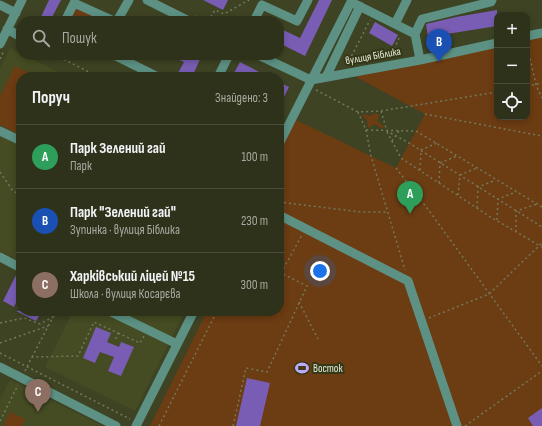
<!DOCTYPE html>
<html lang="uk">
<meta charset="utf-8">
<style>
:root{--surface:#2e321a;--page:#363a23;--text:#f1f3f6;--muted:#a7aaa2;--line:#494d39;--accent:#bea9f5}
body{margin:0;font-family:"Sofia Sans Condensed",sans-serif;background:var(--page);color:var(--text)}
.controls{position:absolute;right:12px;top:12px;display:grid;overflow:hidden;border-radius:8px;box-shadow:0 2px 6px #0003}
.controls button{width:36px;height:36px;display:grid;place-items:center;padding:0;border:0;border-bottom:1px solid var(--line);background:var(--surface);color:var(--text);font:20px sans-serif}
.you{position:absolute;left:320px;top:271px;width:14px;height:14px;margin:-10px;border:3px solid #fff;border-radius:50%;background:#1a73e8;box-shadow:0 0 0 6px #1a73e833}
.badge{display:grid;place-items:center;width:26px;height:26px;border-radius:50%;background:var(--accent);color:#fff;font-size:13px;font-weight:700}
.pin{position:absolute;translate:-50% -33px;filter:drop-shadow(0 1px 2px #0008)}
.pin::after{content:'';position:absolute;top:21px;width:14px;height:12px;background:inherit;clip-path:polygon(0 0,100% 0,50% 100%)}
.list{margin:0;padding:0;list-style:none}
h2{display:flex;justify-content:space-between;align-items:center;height:52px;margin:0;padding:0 16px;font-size:17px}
h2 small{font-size:13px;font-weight:400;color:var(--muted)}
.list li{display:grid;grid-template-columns:26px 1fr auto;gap:12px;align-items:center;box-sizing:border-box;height:64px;padding:0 16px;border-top:1px solid var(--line)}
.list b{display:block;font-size:15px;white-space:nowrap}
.list p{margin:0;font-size:13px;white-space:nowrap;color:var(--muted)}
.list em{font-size:13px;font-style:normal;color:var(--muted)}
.icon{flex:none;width:22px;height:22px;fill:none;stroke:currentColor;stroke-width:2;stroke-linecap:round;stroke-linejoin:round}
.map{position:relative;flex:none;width:542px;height:426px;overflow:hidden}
.search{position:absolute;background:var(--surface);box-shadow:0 2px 6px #0003;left:16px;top:16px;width:268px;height:44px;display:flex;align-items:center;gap:10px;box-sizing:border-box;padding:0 14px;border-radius:16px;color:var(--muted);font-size:15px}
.panel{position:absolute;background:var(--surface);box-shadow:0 2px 6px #0003;left:16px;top:72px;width:268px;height:244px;border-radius:16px}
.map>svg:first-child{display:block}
</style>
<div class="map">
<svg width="542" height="426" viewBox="0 0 542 426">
<rect width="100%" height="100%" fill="#3d4323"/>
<!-- built -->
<path fill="#454b23" d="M10,48l11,6v1h3l44,22h-47v184l-21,-10v-182z
M73,311h112l-50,100 -90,-44z
M10,380l93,46h-103v-27z"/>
<!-- green -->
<path fill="#6c3c13" d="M77,8l27,13h-33z
M542,37v389h-392l57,-115h72v-168l13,-25 104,50 29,-54 -71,-38 143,-30v71h30v-77z
M15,66l23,11h-17v58l-21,-10v-29z
M376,113l3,2 -2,6 7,5 -2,3 -7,-5 -7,4 -1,-8 -5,-4v-2l7,2z
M10,412l15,7 -3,7h-19z"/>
<!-- building -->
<path fill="#795db4" d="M49,0h12l-11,21h-11z
M203,0h25l-5,10z
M319,0h13l-27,56 -26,-13v-15l21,10z
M497,10v16l-69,11 -2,-13 30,-7z
M375,22l23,13 -6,11 -23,-13z
M169,55h33l-10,22h-5l-9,-4 6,-11z
M240,62l29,15h-27l-8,-4z
M279,82l10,5 -10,20z
M17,273l4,1v23l-2,-1 -5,11 -11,-6z
M16,311h26l-6,10z
M96,327l15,6 -4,9 12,5 2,-5 13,5 -13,29 -13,-5 6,-14 -14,-5 -5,11 -12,-5z
M247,378l23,5 -10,43h-24z
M542,408v18h-9l-5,-8z"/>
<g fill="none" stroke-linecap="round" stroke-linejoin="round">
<!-- path -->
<path stroke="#73795d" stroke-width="1.5" stroke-dasharray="2 3" stroke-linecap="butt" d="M196,16l9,5
M208,21l7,-11 9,4 25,-14
M527,44l9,41 6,13
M55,55l44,22
M245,55l6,3
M390,58l10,-22
M0,59l4,-9
M347,65l23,-45
M527,86l15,-3
M316,90l42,22
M381,111l116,-19
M425,114l117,22
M366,130l5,26 34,114
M387,132l14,26 88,58 53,31
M392,141l7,-10
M396,168l34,44 112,154
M420,170l1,-20 16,-7
M0,172l13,19 8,4
M439,183l1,-20 17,-7
M458,195l2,-20 17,-7
M279,202l82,10h25
M542,207l-126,-76 -50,-1 -8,-18 23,-1 6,20 22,12 133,84
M477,208l1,-21 18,-7
M497,220l1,-21 18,-7
M516,232v-21l21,-7
M281,273l21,-38
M299,302l19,37
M429,318l60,-24 53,-51
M0,323l24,-5 16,6 13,-7
M118,333l22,10 4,-7
M0,343l48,-17
M0,353l130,66
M32,357l21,-40 5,-6
M25,371l7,-14 46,-1 16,-34 24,11 -3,7
M0,421l18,-36
M159,426l58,-115
M233,426l13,-58 21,4 40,-86 -28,-14
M465,426l77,-55"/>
<!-- minor -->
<path stroke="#5c9183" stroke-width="9" d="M147,0l42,21
M355,4l40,20 12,-24
M0,5l16,8
M65,21l9,-18 40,18
M117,21l12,-21
M254,21l8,-16 35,16 11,-21
M395,24l20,10 5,26
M7,29l14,8
M415,34l7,-15 69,-17 1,-2
M527,36l15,-3
M0,44l22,-44
M114,55l44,22
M258,55l53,25 109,-20 77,-17
M218,77l11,-22
M326,77l34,-71
M0,131l21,10
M279,144l73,-144
M279,215l129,66 49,145
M0,257l21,11
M109,311l68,33
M0,367l116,59
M136,426l58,-115"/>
</g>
<!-- icons -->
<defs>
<g id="stadium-bare" transform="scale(1.08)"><path d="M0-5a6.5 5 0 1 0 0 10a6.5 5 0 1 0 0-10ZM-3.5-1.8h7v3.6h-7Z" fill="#bea9f5" stroke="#333818" stroke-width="2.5" paint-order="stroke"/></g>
</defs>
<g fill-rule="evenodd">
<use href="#stadium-bare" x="302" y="368"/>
</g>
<g text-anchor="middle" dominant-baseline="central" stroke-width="4" stroke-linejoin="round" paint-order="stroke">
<!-- street labels -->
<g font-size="11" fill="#e6ead7" stroke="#333818">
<text transform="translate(373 56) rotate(-10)">вулиця Біблика</text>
</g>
<!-- poi labels -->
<g font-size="11" fill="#e6ead7" stroke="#333818" text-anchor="start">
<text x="313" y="368">Восток</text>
</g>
</g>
</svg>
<div class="controls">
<button>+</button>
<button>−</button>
<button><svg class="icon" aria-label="locate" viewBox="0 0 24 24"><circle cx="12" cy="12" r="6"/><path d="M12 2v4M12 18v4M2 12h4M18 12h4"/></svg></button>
</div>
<div class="you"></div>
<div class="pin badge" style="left:410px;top:214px;background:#2e9e5b">A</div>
<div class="pin badge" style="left:439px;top:62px;background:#1a4fb4">B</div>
<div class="pin badge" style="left:38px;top:412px;background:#8d6e63">C</div>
<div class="search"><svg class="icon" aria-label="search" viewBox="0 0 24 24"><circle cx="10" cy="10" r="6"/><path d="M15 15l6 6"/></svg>Пошук</div>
<section class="panel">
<h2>Поруч<small>Знайдено: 3</small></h2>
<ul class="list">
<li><span class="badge" style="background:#2e9e5b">A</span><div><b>Парк Зелений гай</b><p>Парк</p></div><em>100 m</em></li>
<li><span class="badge" style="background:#1a4fb4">B</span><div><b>Парк &quot;Зелений гай&quot;</b><p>Зупинка · вулиця Біблика</p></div><em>230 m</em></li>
<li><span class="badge" style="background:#8d6e63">C</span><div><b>Харківський ліцей №15</b><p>Школа · вулиця Косарєва</p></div><em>300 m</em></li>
</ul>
</section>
</div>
